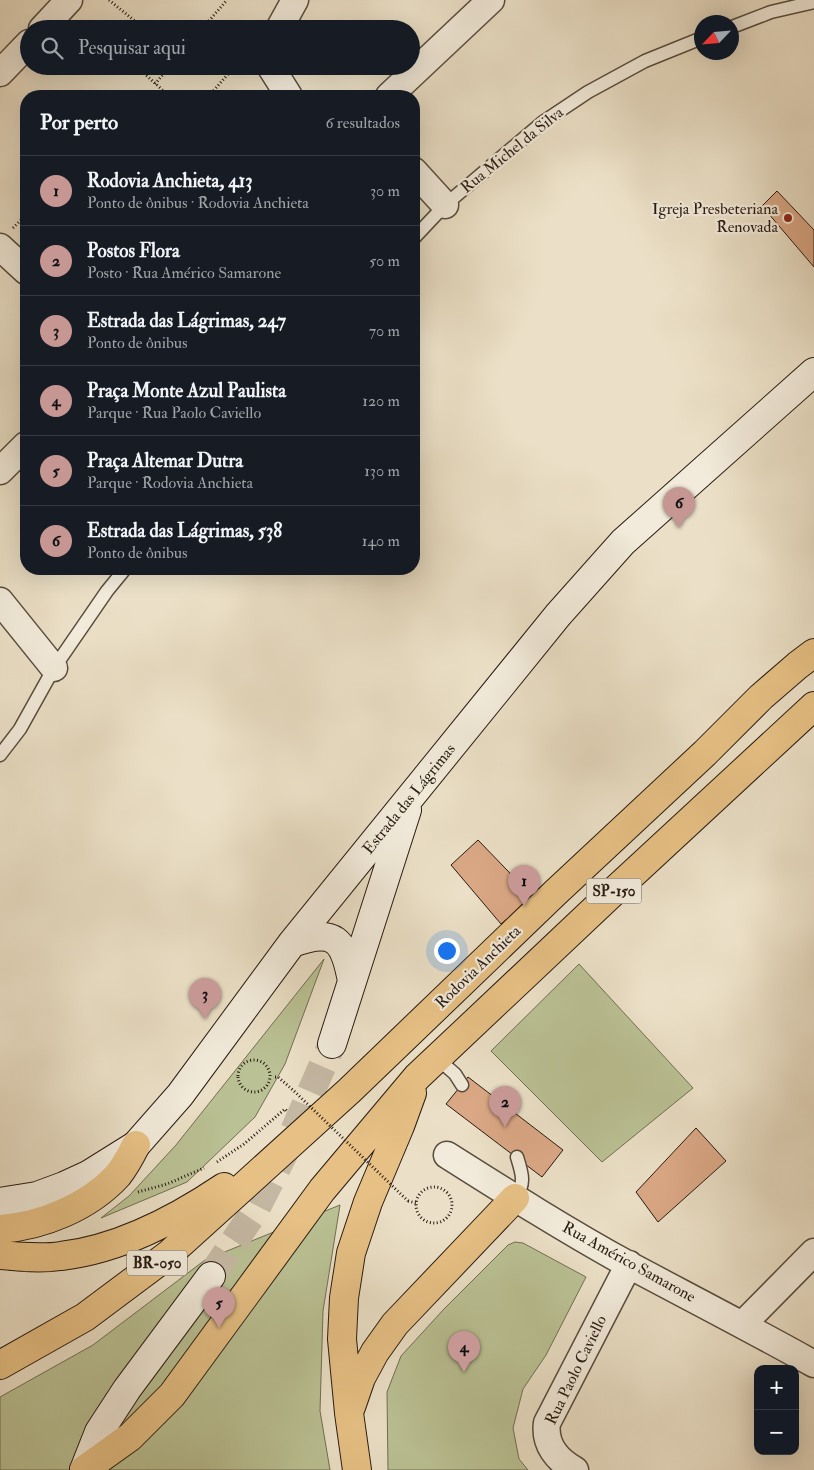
<!DOCTYPE html>
<html lang="pt">
<meta charset="utf-8">
<style>
:root{--surface:#171b24;--page:#242831;--text:#f1f3f6;--muted:#9ea1a6;--line:#363941;--accent:#c59692}
body{margin:0;font-family:"IM FELL Double Pica",serif;background:var(--page);color:var(--text)}
.controls{position:absolute;right:15px;bottom:15px;display:grid;overflow:hidden;border-radius:10px;box-shadow:0 5px 20px #0002}
.controls button{width:45px;height:45px;display:grid;place-items:center;padding:0;border:0;border-bottom:1px solid var(--line);background:var(--surface);color:var(--text);font:25px sans-serif}
.compass{position:absolute;left:694px;top:15px;width:45px;height:45px;border-radius:50%;background:var(--surface);box-shadow:0 5px 20px #0002;rotate:244deg}
.you{position:absolute;left:446px;top:950px;width:18px;height:18px;margin:-12px;border:4px solid #fff;border-radius:50%;background:#1a73e8;box-shadow:0 0 0 8px #1a73e833}
.badge{display:grid;place-items:center;width:32px;height:32px;border-radius:50%;background:var(--accent);color:#111;font-size:16px;font-weight:700}
.pin{position:absolute;translate:-50% -41px;filter:drop-shadow(0 1px 2px #0008)}
.pin::after{content:'';position:absolute;top:26px;width:18px;height:15px;background:inherit;clip-path:polygon(0 0,100% 0,50% 100%)}
.list{margin:0;padding:0;list-style:none}
h2{display:flex;justify-content:space-between;align-items:center;height:65px;margin:0;padding:0 20px;font-size:21px}
h2 small{font-size:16px;font-weight:400;color:var(--muted)}
.list li{display:grid;grid-template-columns:32px 1fr auto;gap:15px;align-items:center;box-sizing:border-box;height:70px;padding:0 20px;border-top:1px solid var(--line)}
.list b{display:block;font-size:19px;white-space:nowrap}
.list p{margin:0;font-size:16px;white-space:nowrap;color:var(--muted)}
.list em{font-size:16px;font-style:normal;color:var(--muted)}
.icon{flex:none;width:28px;height:28px;fill:none;stroke:currentColor;stroke-width:2;stroke-linecap:round;stroke-linejoin:round}
.map{position:relative;flex:none;width:814px;height:1470px;overflow:hidden}
.search{position:absolute;background:var(--surface);box-shadow:0 5px 20px #0002;left:20px;top:20px;width:400px;height:55px;display:flex;align-items:center;gap:12px;box-sizing:border-box;padding:0 18px;border-radius:28px;color:var(--muted);font-size:19px}
.panel{position:absolute;background:var(--surface);box-shadow:0 5px 20px #0002;left:20px;top:90px;width:400px;height:485px;border-radius:20px}
.map>svg:first-child{display:block}
</style>
<div class="map">
<svg width="814" height="1470" viewBox="0 0 814 1470">
<rect width="100%" height="100%" fill="#ebe0c7"/>
<filter id="stains"><feTurbulence type="fractalNoise" baseFrequency=".004" numOctaves="4"/><feColorMatrix values="0 0 0 0 .2 0 0 0 0 .09 0 0 0 0 .02 0 0 0 .5 -.17"/></filter>
<radialGradient id="worn" r=".72"><stop offset=".6" stop-color="#630" stop-opacity="0"/><stop offset="1" stop-color="#630" stop-opacity=".3"/></radialGradient>
<!-- green -->
<path fill="#bac194" stroke="#706e52" d="M324,959l-39,105 -30,53 -68,65 -86,36 28,-22 47,-51z
M579,964l114,124 -91,74 -111,-111z
M340,1205l-17,106 -3,100 10,59h-330v-73l93,-52 112,-85z
M515,1242l8,1 63,34 -40,78 -23,34 -10,39 6,31 9,11h-140l-1,-78 14,-36 43,-47 64,-64z"/>
<!-- building -->
<path fill="#dba886" stroke="#271a11" d="M777,191l37,39v37l-52,-61z
M478,840l55,57 -32,27 -50,-59z
M468,1077l95,73 -21,27 -96,-73z
M696,1128l30,33 -68,61 -22,-30z"/>
<g fill="none" stroke-linecap="round" stroke-linejoin="round">
<!-- secondary-tunnel -->
<path stroke="#c4b8a3" stroke-width="28" stroke-dasharray="28 14" stroke-linecap="butt" d="M211,1276l45,-67 27,-53 49,-112"/>
<!-- lane casing -->
<g stroke="#584c3e" stroke-width="15">
<path id="lane" d="M732,27l39,-15 43,-10
M414,238l31,-33 98,-83 45,-30 57,-31 57,-23
M0,755l20,-26 34,-61 53,-77 18,-22
M438,1059l17,15 7,11
M515,1198c11,-14 7,-25 2,-41"/>
</g>
<!-- street casing -->
<g stroke="#584c3e" stroke-width="29">
<path id="street" d="M42,29l27,-29
M279,29l16,-29
M270,66l19,30
M0,73l29,-30
M389,96l102,-96
M414,171l31,34
M0,247l26,24
M0,471l26,-26
M0,601l54,67
M447,1155c60,38 120,76 182,110 62,33 124,65 185,99
M743,1324l71,-72
M575,1470c-18,-10 -31,-26 -28,-47l82,-159"/>
</g>
<!-- secondary casing -->
<g stroke="#271a11" stroke-width="30">
<path id="secondary" d="M292,943c43,-15 52,-4 60,38
M332,1044l75,-234
M0,1202l37,-6 27,-10 24,-11 48,-30 44,-50 112,-152 266,-328 65,-73 191,-170
M84,1470l15,-38 28,-43 84,-113"/>
</g>
<!-- highway casing -->
<g stroke="#271a11" stroke-width="30">
<path id="highway" d="M0,1229c42,-3 89,-22 118,-54 7,-9 13,-20 18,-30
M0,1255c20,2 41,4 61,1 59,-7 114,-36 163,-69
M0,1365l85,-48 83,-62 181,-164 206,-198 150,-140 56,-56 37,-32 16,-12
M351,1407l10,-29 14,-26 20,-28 120,-126
M84,1470l46,-33 42,-42 150,-205 95,-113 195,-184 202,-187
M357,1470l-8,-57 -7,-74 2,-41 7,-45 17,-51 32,-76 12,-33"/>
</g>
<!-- path -->
<path stroke="#271a11" stroke-width="3" stroke-dasharray="1 2.5" stroke-linecap="butt" d="M109,0l32,26 -2,3
M202,29l25,-29
M136,66l33,30
M155,84l15,-18
M209,96l26,-30
M13,228l13,-13
M238 1076a16 16 0 1 1 32 0a16 16 0 1 1-32 0Z
M217,1162l27,-18 41,-35 3,3
M416 1205a18 18 0 1 1 36 0a18 18 0 1 1-36 0Z
M138,1192l29,-8 37,-16
M408,1201l8,2"/>
<!-- lane -->
<use href="#lane" stroke="#f2ebdb" stroke-width="12"/>
<!-- street -->
<use href="#street" stroke="#f2ebdb" stroke-width="26"/>
<!-- secondary -->
<use href="#secondary" stroke="#f2ebdb" stroke-width="28"/>
<!-- highway -->
<use href="#highway" stroke="#e6c084" stroke-width="28"/>
<!-- path-bridge -->
<path stroke="#271a11" stroke-width="3" stroke-dasharray="1 2.5" stroke-linecap="butt" d="M275,1077h3l16,14 114,110"/>
</g>
<!-- markers -->
<circle fill="#8f2418" stroke="#f2ebdb" stroke-width="2" cx="788" cy="218" r="5"/>
<g text-anchor="middle" dominant-baseline="central" stroke-width="4.5" stroke-linejoin="round" paint-order="stroke">
<!-- shield labels -->
<g fill="#f2ebdb" stroke="#64594e" stroke-width="1">
<rect x="586.5" y="878.5" width="55" height="25" rx="4"/>
<rect x="127" y="1250.5" width="60" height="25" rx="4"/>
</g>
<g font-size="15" font-weight="bold" fill="#271a11">
<text x="614" y="891">SP-150</text>
<text x="157" y="1263">BR-050</text>
</g>
<!-- street labels -->
<g font-size="16" fill="#271a11" stroke="#f2ebdb">
<text transform="translate(512 150) rotate(-39)">Rua Michel da Silva</text>
<text transform="translate(409 799) rotate(-51)">Estrada das Lágrimas</text>
<text transform="translate(478 967) rotate(-44)">Rodovia Anchieta</text>
<text transform="translate(629 1262) rotate(29)">Rua Américo Samarone</text>
<text transform="translate(576 1370) rotate(-64)">Rua Paolo Caviello</text>
</g>
<!-- poi labels -->
<g font-size="16" fill="#271a11" stroke="#f2ebdb" text-anchor="end">
<text x="778" y="209">Igreja Presbeteriana<tspan x="778" dy="18">Renovada</tspan></text>
</g>
</g>
<rect width="100%" height="100%" filter="url(#stains)"/>
<rect width="100%" height="100%" fill="url(#worn)"/>
</svg>
<div class="controls">
<button>+</button>
<button>−</button>
</div>
<svg class="compass" viewBox="-18 -18 36 36"><path d="M0-13l5 13h-10z" fill="#e53935"/><path d="M0 13l5-13h-10z" fill="#9ea1a6"/></svg>
<div class="you"></div>
<div class="pin badge" style="left:524px;top:906px">1</div>
<div class="pin badge" style="left:505px;top:1127px">2</div>
<div class="pin badge" style="left:205px;top:1019px">3</div>
<div class="pin badge" style="left:464px;top:1372px">4</div>
<div class="pin badge" style="left:219px;top:1328px">5</div>
<div class="pin badge" style="left:679px;top:528px">6</div>
<div class="search"><svg class="icon" aria-label="search" viewBox="0 0 24 24"><circle cx="10" cy="10" r="6"/><path d="M15 15l6 6"/></svg>Pesquisar aqui</div>
<section class="panel">
<h2>Por perto<small>6 resultados</small></h2>
<ul class="list">
<li><span class="badge">1</span><div><b>Rodovia Anchieta, 413</b><p>Ponto de ônibus · Rodovia Anchieta</p></div><em>30 m</em></li>
<li><span class="badge">2</span><div><b>Postos Flora</b><p>Posto · Rua Américo Samarone</p></div><em>50 m</em></li>
<li><span class="badge">3</span><div><b>Estrada das Lágrimas, 247</b><p>Ponto de ônibus</p></div><em>70 m</em></li>
<li><span class="badge">4</span><div><b>Praça Monte Azul Paulista</b><p>Parque · Rua Paolo Caviello</p></div><em>120 m</em></li>
<li><span class="badge">5</span><div><b>Praça Altemar Dutra</b><p>Parque · Rodovia Anchieta</p></div><em>130 m</em></li>
<li><span class="badge">6</span><div><b>Estrada das Lágrimas, 538</b><p>Ponto de ônibus</p></div><em>140 m</em></li>
</ul>
</section>
</div>
